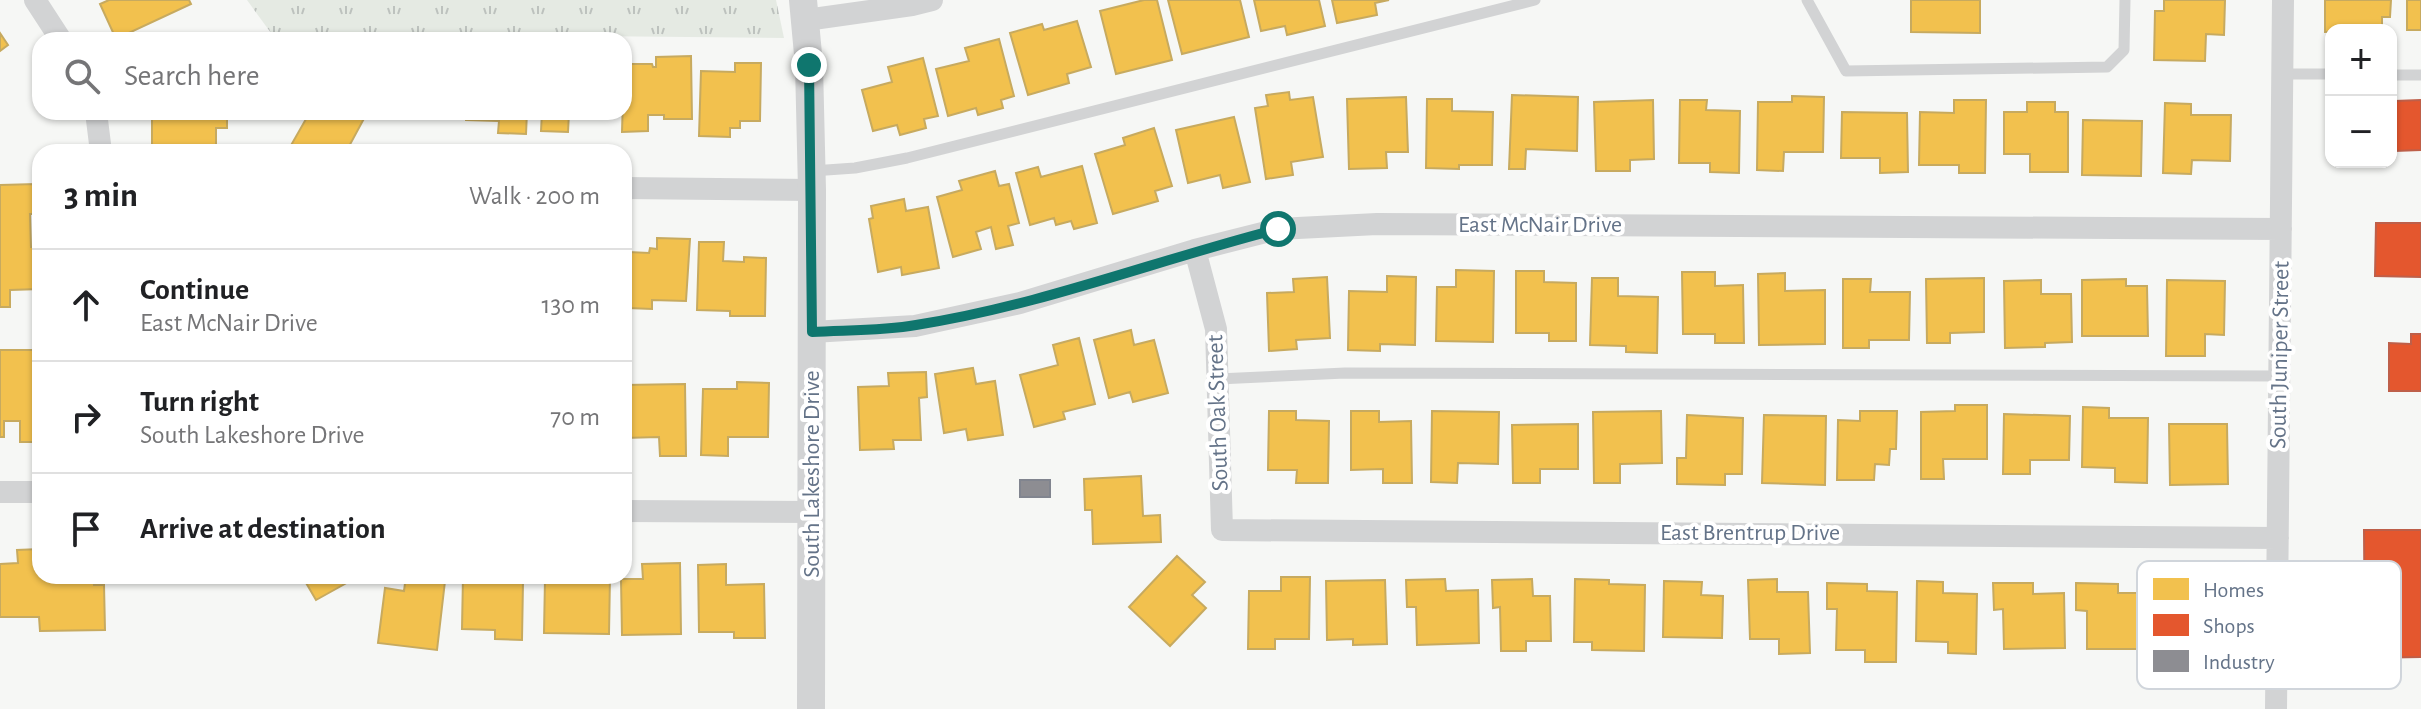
<!DOCTYPE html>
<meta charset="utf-8">
<style>
:root{--surface:#fff;--page:#f2f2f2;--text:#202124;--muted:#757577;--line:#e0e0e0}
body{margin:0;font-family:"Alegreya Sans",sans-serif;background:var(--page);color:var(--text)}
.controls{position:absolute;right:24px;top:24px;display:grid;overflow:hidden;border-radius:16px;box-shadow:0 2px 6px #0004}
.controls button{width:72px;height:72px;display:grid;place-items:center;padding:0;border:0;border-bottom:2px solid var(--line);background:var(--surface);color:var(--text);font:40px sans-serif}
.stop{position:absolute;width:24px;height:24px;margin:-18px;border:6px solid #0f766e;border-radius:50%;background:#fff}
.stop.end{background:#0f766e;border-color:#fff;box-shadow:0 2px 8px #0008}
.list{margin:0;padding:0;list-style:none}
h2{display:flex;justify-content:space-between;align-items:center;height:104px;margin:0;padding:0 32px;font-size:34px}
h2 small{font-size:26px;font-weight:400;color:var(--muted)}
.list li{display:grid;grid-template-columns:52px 1fr auto;gap:24px;align-items:center;box-sizing:border-box;height:112px;padding:0 32px;border-top:2px solid var(--line)}
.list b{display:block;font-size:30px;white-space:nowrap}
.list p{margin:0;font-size:26px;white-space:nowrap;color:var(--muted)}
.list em{font-size:26px;font-style:normal;color:var(--muted)}
.icon{flex:none;width:44px;height:44px;fill:none;stroke:currentColor;stroke-width:2;stroke-linecap:round;stroke-linejoin:round}
.map{position:relative;flex:none;width:2421px;height:709px;overflow:hidden}
.search{position:absolute;background:var(--surface);box-shadow:0 2px 6px #0004;left:32px;top:32px;width:600px;height:88px;display:flex;align-items:center;gap:20px;box-sizing:border-box;padding:0 28px;border-radius:24px;color:var(--muted);font-size:30px}
.panel{position:absolute;background:var(--surface);box-shadow:0 2px 6px #0004;left:32px;top:144px;width:600px;height:440px;border-radius:24px}
.map>svg:first-child{display:block}
</style>
<div class="map">
<svg width="2421" height="709" viewBox="0 0 2421 709">
<defs>
<pattern id="park-tufts" width="24" height="20" patternUnits="userSpaceOnUse" patternTransform="scale(2)"><rect width="24" height="20" fill="#e5eae3"/><path d="M3 7l-1-3M5 7V3M7 7l1-3M15 17l-1-3M17 17v-4M19 17l1-3" fill="none" stroke="#bdc2be"/></pattern>
</defs>
<rect width="100%" height="100%" fill="#f6f7f5"/>
<!-- park -->
<path fill="url(#park-tufts)" d="M247,0h529l8,38 -513,-5z"/>
<!-- homes -->
<path fill="#f2c14e" stroke="#c7aa5f" stroke-width="2" d="M109,0h80l2,4 -75,35 -16,-35z
M1144,0h13l15,60 -56,14 -16,-63z
M1168,0h72l9,37 -67,17z
M1254,0h65l6,26 -38,9 -2,-9 -24,5z
M1332,0h57l-14,3 2,12 -40,8z
M1911,0h69v33l-69,-1z
M2164,0h61l-1,35 -18,-1 -1,27 -51,-1 1,-49h9z
M2325,0h66l-1,17h-8v13l-57,2z
M2407,0h14v30h-14z
M1077,21l14,46 -24,7 2,9 -41,12 -18,-62 32,-9 2,6z
M0,33l8,12 -8,6z
M999,39l15,57 -13,4 2,8 -25,7 -2,-7 -28,8 -12,-47 33,-8 -4,-13z
M691,56l1,63h-28v-4h-16v16l-26,1 2,-68h28l1,3h3v-10z
M923,58l15,58 -14,3 2,9 -26,7 -3,-10 -24,6 -11,-41 30,-8 -4,-15z
M735,63h26l-1,58h-20v7h-10v9l-31,-1 2,-65 34,1z
M1289,92l1,8 23,-3 10,60 -32,5 2,13 -27,4 -11,-71 13,-2 -2,-11z
M1512,95l66,2 -1,54 -51,-2 -1,20h-16z
M1792,96l32,1 -1,55h-39l-1,19 -26,-1 1,-68h34z
M1406,97l2,55h-22l1,16 -38,1 -2,-70z
M1427,99h25v12l41,1 -1,53h-33v4l-33,-1z
M1653,100l1,59 -24,1v11h-34l-2,-69z
M1680,100h27l-1,10 34,1 -1,62 -29,-1v-9h-31z
M1954,100h32l-1,73h-26v-8h-40l1,-53 34,1z
M2027,102h28v10h13v60h-38v-18h-26v-42h23z
M2165,103l26,1v11h40l-1,46 -38,-1 -1,14 -28,-1z
M144,112h83v16h-11v24h-64v-33h-8z
M310,112h55l2,1 -20,37 4,2h-52l-9,-5z
M466,112h61l-1,22 -28,-1 1,-12 -33,-1z
M542,112h66l-39,1 -1,19 -27,-1z
M1842,112l65,1 1,59 -28,1v-15h-39z
M1234,117l16,65 -27,6 -3,-13 -32,8 -12,-53z
M2083,120l59,1 -1,55 -59,-1z
M1154,128l18,58 -17,5 3,10 -45,13 -18,-60 30,-9 -2,-7z
M1082,166l15,57 -23,6 -3,-8 -15,4 -2,-7 -24,7 -14,-52 22,-6 3,10z
M995,171l4,15 10,-2 10,39 -11,3 5,19 -17,4 -5,-22 -15,5 5,17 -28,8 -16,-60 25,-7 -3,-9z
M36,184l1,30h-7l1,33h9v42l-30,1v17h-10v-122z
M904,199l2,12 22,-4 11,61 -37,7 -1,-8 -23,5 -9,-53 4,-1 -2,-12z
M657,238l33,1 -4,62 -34,-1v9l-24,-1 1,-56 20,1 1,-5 7,1z
M699,242h25l-1,19 21,1v-5l22,1 -1,58h-35v-5l-33,-1z
M1456,270l38,1 -1,71 -57,-1 1,-54h19z
M1516,271h28v11l32,1v58h-27v-8h-33z
M1682,272h33v14l28,-1 1,58h-29v-9h-32z
M1785,273v18l40,-1v54l-66,1 -1,-71z
M1387,276l29,1 -1,68 -35,-1v7l-32,-1 1,-59 38,1z
M1327,277l3,61 -34,2 1,9 -28,2 -2,-58 27,-1 -1,-13z
M1592,278h26v18l40,1 -1,56 -31,-1v-6l-36,-1z
M1984,278v54l-34,1v10h-23l-1,-64z
M1843,279h28l-1,13h40l-1,48h-40v8h-26z
M2126,279v7h21l1,50h-66v-56z
M2041,280v14h30l1,48 -27,1v4l-40,1 -1,-67z
M2167,280l58,1 -1,54 -19,-1v22h-39z
M1131,330l3,15 20,-5 14,53 -35,9 -3,-10 -21,6 -15,-58z
M1079,338l16,66 -32,8 2,7 -31,8 -14,-52 38,-10 -5,-20z
M0,350h40v92h-20v-21h-16v16h-4z
M973,368l3,16 19,-3 8,54 -35,5 -2,-11 -22,4 -9,-59z
M926,372l1,25 -8,1 2,42h-28l1,9 -34,1 -2,-63 31,-1 -1,-13z
M737,382l32,1 -1,54h-40v19l-27,-1 2,-66h34z
M685,384l1,72h-26l-1,-19 -35,1v-53z
M1955,405h32v54h-44l1,20h-23v-67l34,-1z
M2083,407l26,1v10h39l-1,65 -32,-1v-14l-33,-1z
M1269,411h27v9l33,1 -1,62h-32l1,-13h-29z
M1351,411h28v11l32,-1 1,62h-29v-14l-32,1z
M1432,411l67,1 -1,52 -40,-1 -1,20 -26,-1z
M1661,411l1,52 -42,1v19h-26l-1,-71z
M1860,411h37l-1,38h-6l-1,16 -14,-1 -1,16h-37l1,-60 22,1z
M2004,414l66,2 -1,44h-39v14h-27z
M1687,415l56,3 -1,56h-17v11l-48,-1v-26h9z
M1764,415l62,1 -1,69 -63,-2z
M1578,424v45h-38v14h-27l-1,-58z
M2169,424h58l1,60 -58,1z
M1141,476l2,40 17,-1 1,27 -68,2 -1,-34h-7l-1,-31z
M40,549v27h54v9h10l1,45 -65,1 -1,-14h-39v-53l18,-1 -1,-13z
M1177,556l28,26 -13,13 14,13 -36,38 -41,-39z
M680,563l1,71 -59,1 -1,-56h22l-1,-15z
M726,564v21l38,-1 1,54h-31v-6h-35l-1,-67z
M302,576h57l-43,24z
M406,576l39,5 -8,69 -59,-7 7,-55 19,3z
M463,576h31v5l29,1 -1,58 -27,-1v-9l-33,-1z
M563,576h47l-1,58 -65,-1 1,-54h18z
M1281,577h29l-1,62h-34v10h-27l1,-58h32z
M1445,579l1,12 32,-1 1,53 -62,2 -1,-38h-9l-1,-27z
M1532,579l1,17h17l1,45h-25v10h-25l-1,-44 -7,1 -1,-28z
M1575,579l34,1v4l36,1 -1,66 -52,-1v-8h-18z
M1777,579v13h31l2,61 -31,1v-15h-29l-2,-59z
M1385,580l2,64 -34,1v-6l-26,1 -1,-59z
M1664,581l38,1 -1,13 22,1 -1,42 -59,-1z
M1917,581l26,1v11l34,1 -1,60 -28,-1v-11l-32,-1z
M1827,583l40,1v7l30,1 -1,70h-31v-12h-29l1,-41h-10z
M1993,583h40v11l31,-1 1,55 -61,1 -1,-40 -9,1z
M2076,583l42,1v9h32l-1,56h-62v-38l-11,-1z"/>
<!-- shops -->
<path fill="#e4572e" stroke="#be5f49" stroke-width="2" d="M2421,100v50l-26,1v-50z
M2376,223h45v54l-46,-1z
M2411,334h10v57h-32v-48l22,1z
M2364,530h57v127l-56,1z"/>
<!-- industry -->
<path fill="#8d8d92" stroke="#81858f" stroke-width="2" d="M1020,480h30v17h-30z"/>
<g fill="none" stroke-linecap="round" stroke-linejoin="round">
<!-- service -->
<path stroke="#d2d3d4" stroke-width="11" d="M1807,0l39,71 261,-4 17,-17 1,-50
M2283,74h48
M2391,75h30
M812,171l43,-3 52,-10 628,-158
M1218,379l127,-6 935,3"/>
<!-- minor -->
<path stroke="#d2d3d4" stroke-width="22" d="M35,0l26,40
M806,20l106,-15 20,-5
M96,112l5,40
M624,188l188,2
M1195,250l21,79 6,201 1056,8
M812,332l103,-6 105,-23 175,-53 83,-21 99,-5 904,5
M0,492h40
M624,511l188,1
M2276,709l7,-709"/>
<!-- tertiary -->
<path stroke="#d2d3d4" stroke-width="28" d="M803,0l6,65 3,125 -1,519"/>
</g>
<g fill="none" stroke-linecap="round" stroke-linejoin="round">
<!-- route -->
<path stroke="#0f766e" stroke-width="10" d="M809,65l3,267c34,-2 70,-1 104,-7 123,-19 241,-65 362,-96"/>
</g>
<g text-anchor="middle" dominant-baseline="central" stroke-width="8" stroke-linejoin="round" paint-order="stroke">
<!-- street labels -->
<g font-size="24" fill="#647388" stroke="#fff">
<text x="1540" y="225">East McNair Drive</text>
<text transform="translate(2280 355) rotate(-89)">South Juniper Street</text>
<text transform="translate(1218 413) rotate(-92)">South Oak Street</text>
<text transform="translate(812 474) rotate(-90)">South Lakeshore Drive</text>
<text x="1750" y="533">East Brentrup Drive</text>
</g>
</g>
<!-- legend -->
<rect x="2137" y="561" width="264" height="128" rx="12" fill="#fff" stroke="#d0d5db" stroke-width="2"/>
<rect x="2153" y="578" width="36" height="22" fill="#f2c14e"/>
<rect x="2153" y="614" width="36" height="22" fill="#e4572e"/>
<rect x="2153" y="650" width="36" height="22" fill="#8d8d92"/>
<g font-size="22" fill="#647388">
<text x="2203" y="597">Homes</text>
<text x="2203" y="633">Shops</text>
<text x="2203" y="669">Industry</text>
</g>
</svg>
<div class="controls">
<button>+</button>
<button>−</button>
</div>
<div class="stop" style="left:1278px;top:229px"></div>
<div class="stop end" style="left:809px;top:65px"></div>
<div class="search"><svg class="icon" aria-label="search" viewBox="0 0 24 24"><circle cx="10" cy="10" r="6"/><path d="M15 15l6 6"/></svg>Search here</div>
<section class="panel">
<h2>3 min<small>Walk · 200 m</small></h2>
<ul class="list">
<li><svg class="icon" aria-label="ahead" viewBox="0 0 24 24"><path d="M12 20V5M6 11l6-6 6 6"/></svg><div><b>Continue</b><p>East McNair Drive</p></div><em>130 m</em></li>
<li><svg class="icon" aria-label="right" viewBox="0 0 24 24"><path d="M7 20v-9h11M14 6l5 5-5 5"/></svg><div><b>Turn right</b><p>South Lakeshore Drive</p></div><em>70 m</em></li>
<li><svg class="icon" aria-label="arrive" viewBox="0 0 24 24"><path d="M6 21V4h12l-3 4 3 4H6"/></svg><div><b>Arrive at destination</b></div></li>
</ul>
</section>
</div>
